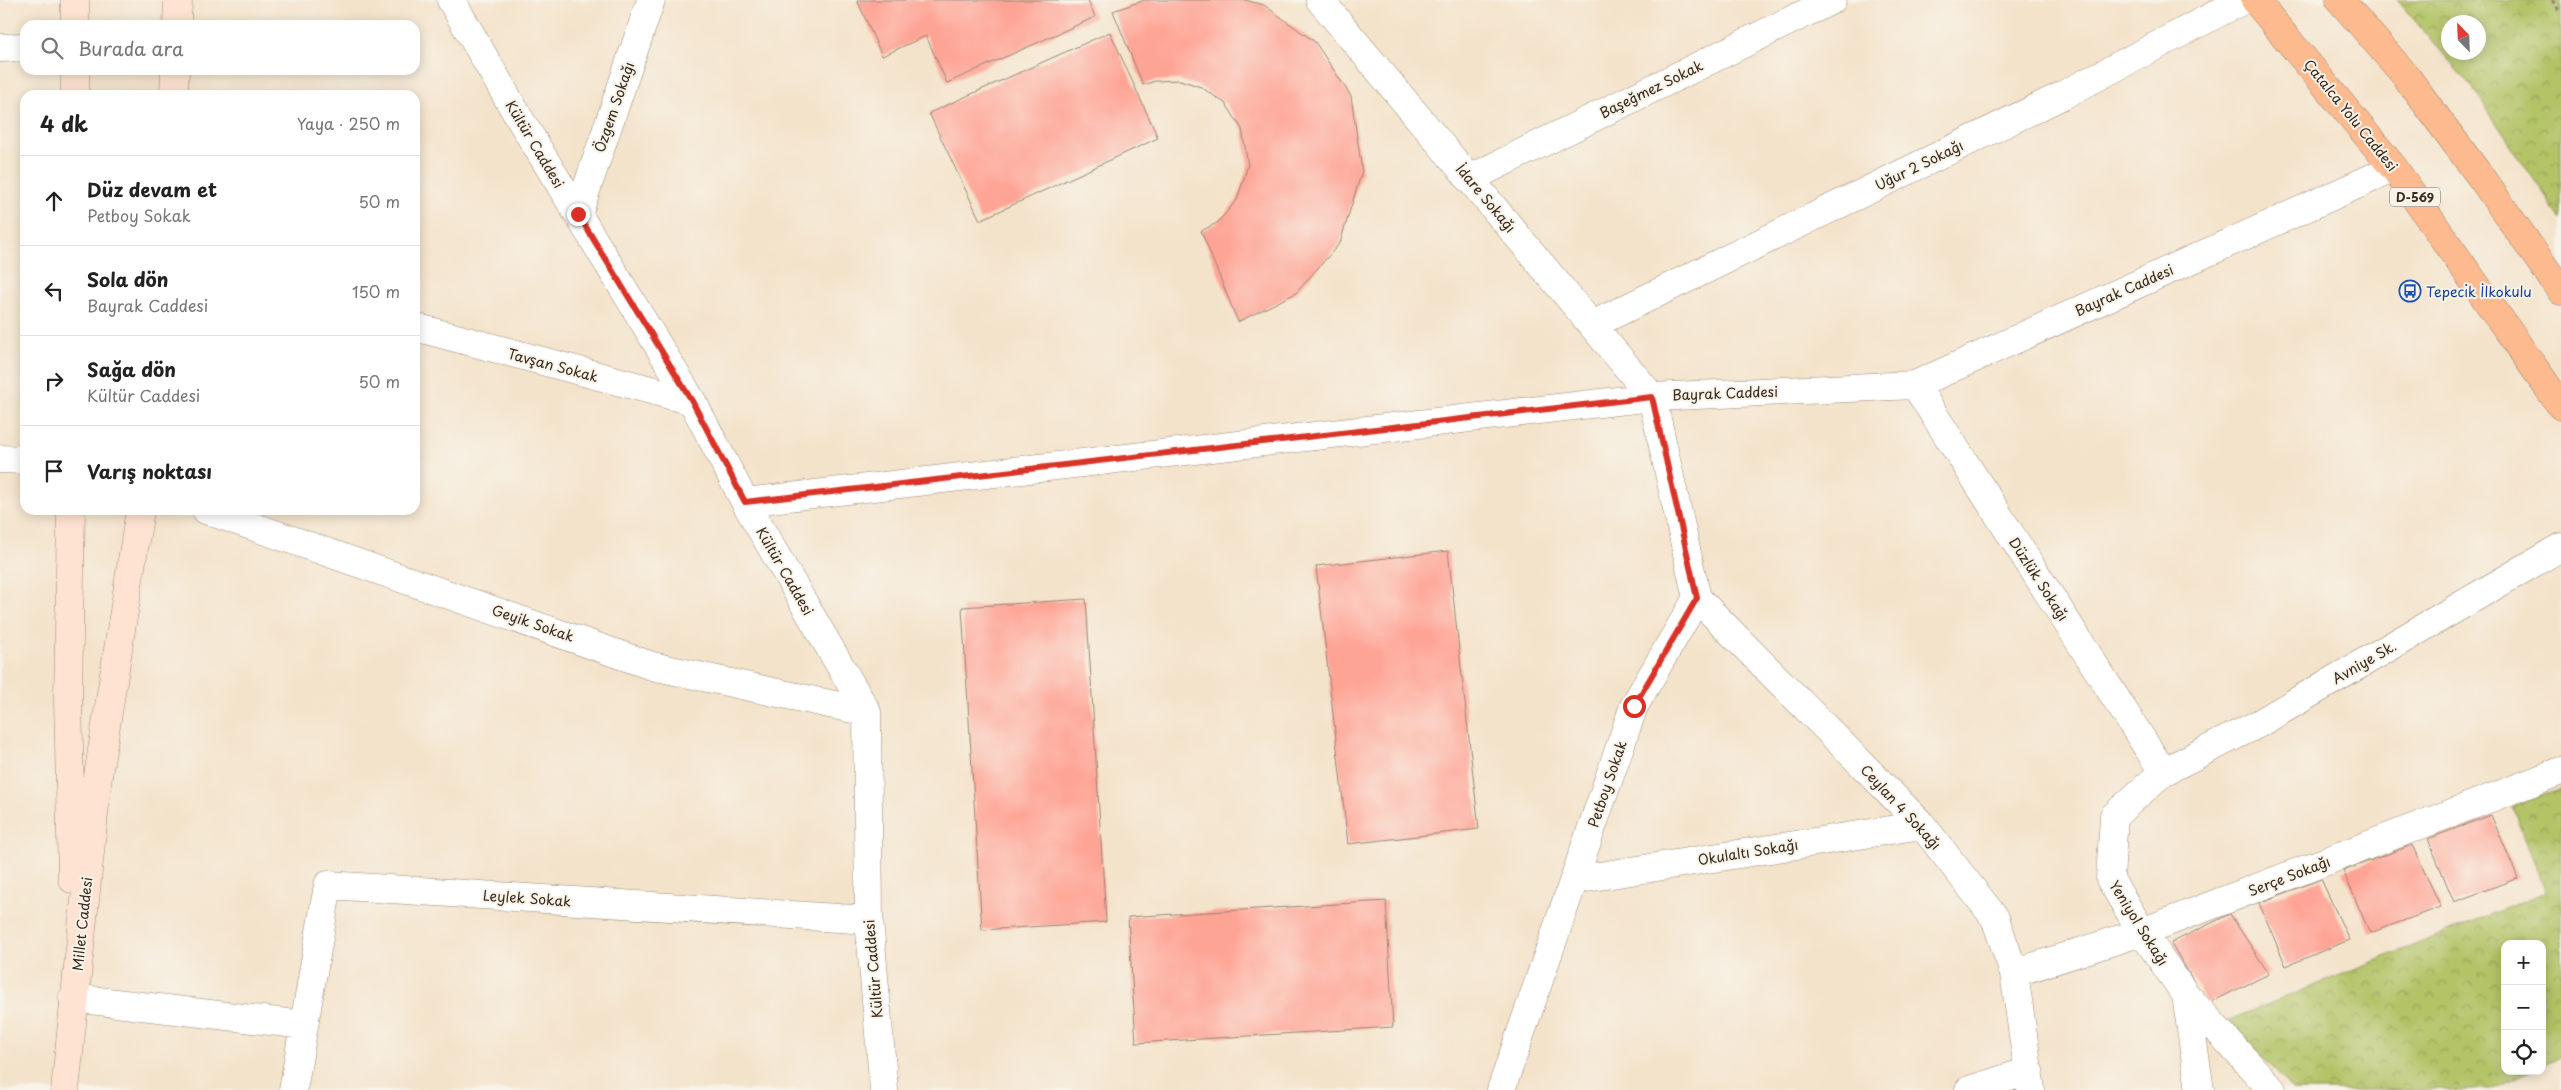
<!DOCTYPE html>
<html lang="tr">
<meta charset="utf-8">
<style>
:root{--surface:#fff;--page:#f6f6f6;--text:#222;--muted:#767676;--line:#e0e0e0}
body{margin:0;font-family:"Playpen Sans",sans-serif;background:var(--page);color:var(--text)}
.controls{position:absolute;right:15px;bottom:15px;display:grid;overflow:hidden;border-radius:10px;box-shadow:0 2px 12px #0003}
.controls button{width:45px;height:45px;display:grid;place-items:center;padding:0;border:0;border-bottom:1px solid var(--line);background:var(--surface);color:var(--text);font:25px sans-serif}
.compass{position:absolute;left:2441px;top:15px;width:45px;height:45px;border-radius:50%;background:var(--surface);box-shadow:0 2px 12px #0003;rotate:337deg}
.stop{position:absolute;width:15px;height:15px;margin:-11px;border:4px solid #d93025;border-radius:50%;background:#fff}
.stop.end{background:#d93025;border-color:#fff;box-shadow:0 1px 5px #0008}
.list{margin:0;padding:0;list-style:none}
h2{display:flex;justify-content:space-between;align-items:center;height:65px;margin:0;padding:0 20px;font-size:21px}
h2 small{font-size:16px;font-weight:400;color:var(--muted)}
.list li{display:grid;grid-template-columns:32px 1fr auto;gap:15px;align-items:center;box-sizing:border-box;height:90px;padding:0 20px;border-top:1px solid var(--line)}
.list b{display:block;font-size:19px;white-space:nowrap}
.list p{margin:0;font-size:16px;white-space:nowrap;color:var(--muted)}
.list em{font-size:16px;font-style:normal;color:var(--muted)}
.icon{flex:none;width:28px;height:28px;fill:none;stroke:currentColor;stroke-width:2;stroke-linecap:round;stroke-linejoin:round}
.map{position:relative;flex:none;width:2561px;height:1090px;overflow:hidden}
.search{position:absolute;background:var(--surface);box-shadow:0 2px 12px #0003;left:20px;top:20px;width:400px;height:55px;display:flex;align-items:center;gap:12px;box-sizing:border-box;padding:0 18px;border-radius:15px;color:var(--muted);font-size:19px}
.panel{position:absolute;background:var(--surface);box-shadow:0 2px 12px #0003;left:20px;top:90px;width:400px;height:425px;border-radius:15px}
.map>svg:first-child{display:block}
</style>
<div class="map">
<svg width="2561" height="1090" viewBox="0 0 2561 1090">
<defs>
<pattern id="park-crowns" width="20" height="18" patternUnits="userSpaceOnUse" patternTransform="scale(1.25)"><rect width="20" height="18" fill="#b3c366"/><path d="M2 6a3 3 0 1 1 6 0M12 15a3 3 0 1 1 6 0" fill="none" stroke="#939f53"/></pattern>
</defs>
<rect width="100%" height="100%" fill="#f7f3e8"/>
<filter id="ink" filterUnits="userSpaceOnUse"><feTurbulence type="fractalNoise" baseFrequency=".02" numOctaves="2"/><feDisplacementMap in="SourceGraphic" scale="10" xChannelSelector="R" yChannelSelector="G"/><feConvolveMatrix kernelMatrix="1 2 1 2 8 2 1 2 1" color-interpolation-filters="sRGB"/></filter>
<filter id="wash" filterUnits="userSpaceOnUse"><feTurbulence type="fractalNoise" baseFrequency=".0096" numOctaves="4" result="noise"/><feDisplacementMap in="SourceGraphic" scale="20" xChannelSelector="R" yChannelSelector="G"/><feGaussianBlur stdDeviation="1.12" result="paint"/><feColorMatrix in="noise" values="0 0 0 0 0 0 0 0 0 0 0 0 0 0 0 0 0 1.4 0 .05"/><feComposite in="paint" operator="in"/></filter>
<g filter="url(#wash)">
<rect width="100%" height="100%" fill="#f4e3cb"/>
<!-- park -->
<path fill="url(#park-crowns)" stroke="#777642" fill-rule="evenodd" d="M2397,0h164v220l-88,-132zM2448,22h30v30h-30z
M2561,788v269l-19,9v-122h-37v127h26l-41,19h-197l-64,-70 317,-128 -34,-86z"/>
<g id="blocks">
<!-- building -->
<path fill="#fea495" d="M857,0h231l7,17 -148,66 -21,-47 -44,20z
M1145,0h100l19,5 51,37 36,54 11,75 -22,72 -44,50 -58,29 -37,-91 16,-8 20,-23 11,-35 -6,-36 -16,-25 -25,-17 -21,-7 -25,1 -12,4 -30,-74z
M1110,32l48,106 -178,82 -51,-107z
M1448,551l31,278 -131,15 -32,-278z
M1086,599l20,323 -124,8 -20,-323z
M2491,815l27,63 -64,24 -26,-63z
M2412,845l29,62 -71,26 -27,-62z
M2321,879l28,61 -63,26 -27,-63z
M1386,901l7,126 -257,16 -8,-126z
M2230,914l39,60 -62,30 -36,-61z"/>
</g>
</g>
<g filter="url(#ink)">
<use href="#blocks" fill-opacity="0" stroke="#988674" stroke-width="1"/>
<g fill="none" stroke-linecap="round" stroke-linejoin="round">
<!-- minor casing -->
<g stroke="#988674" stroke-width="29">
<path id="minor" d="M451,0l67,116 174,285 53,101 122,210 2,208 15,170
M1320,0l332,397 45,201 -63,108 -133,384
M0,48l25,-1
M1469,179l363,-179
M578,214l73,-214
M1592,325l471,-230 180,-95
M415,327l277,74
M1915,385l248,387
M0,459l25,1
M745,502l907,-105 263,-12 479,-217
M206,510l446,156 215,46
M1697,598l225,227 73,93 19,55 17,117
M1574,880l348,-55
M2014,973l128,-41 419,-161
M2186,995l86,95
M73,998l231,27
M293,1090l35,-205 541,35
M1969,1090l60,-19
M2200,1090l-14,-95 -44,-63 -32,-53 4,-63 49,-44 95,-48 303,-177"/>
</g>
<!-- secondary casing -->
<g stroke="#988674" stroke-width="29">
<path id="secondary" d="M75,25v-25
M177,25l1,-25
M75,95v-25
M174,95l1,-25
M71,510l-3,189 4,180
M65,1090l33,-314 42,-266"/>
</g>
<!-- trunk casing -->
<g stroke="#988674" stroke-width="29">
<path id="trunk" d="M2255,0l139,168 167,238
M2340,0l65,75 75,101 81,115"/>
</g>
<!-- path -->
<path stroke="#988674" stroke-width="3" stroke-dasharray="4 4" stroke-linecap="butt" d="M2552,0l9,13"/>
<!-- minor -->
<use href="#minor" stroke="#fff" stroke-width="28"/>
<!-- secondary -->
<use href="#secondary" stroke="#fee3d2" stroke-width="28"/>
<!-- trunk -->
<use href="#trunk" stroke="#fcba8e" stroke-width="28"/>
</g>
</g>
<g fill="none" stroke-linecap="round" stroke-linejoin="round" filter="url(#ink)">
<!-- route -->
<path stroke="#d93025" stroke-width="6" d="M578,214l114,187 53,101 907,-105 45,201 -63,108"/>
</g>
<!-- icons -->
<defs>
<g id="bus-ring" transform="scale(1.125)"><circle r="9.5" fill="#f7f3e8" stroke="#1a4fb4" stroke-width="1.5"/><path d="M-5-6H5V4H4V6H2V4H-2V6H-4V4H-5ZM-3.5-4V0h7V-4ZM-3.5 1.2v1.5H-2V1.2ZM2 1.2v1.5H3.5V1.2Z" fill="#1a4fb4"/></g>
</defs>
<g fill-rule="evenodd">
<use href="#bus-ring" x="2410" y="291"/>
</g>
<g text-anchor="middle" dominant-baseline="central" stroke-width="4" stroke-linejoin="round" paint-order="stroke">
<!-- shield labels -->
<rect fill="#f7f3e8" stroke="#73665b" stroke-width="1" x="2390" y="187.5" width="50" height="19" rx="4"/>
<g font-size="12" font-weight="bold" fill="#3b2a1e">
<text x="2415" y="197">D-569</text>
</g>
<!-- street labels -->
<g font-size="14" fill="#3b2a1e" stroke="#f7f3e8">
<text transform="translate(1651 89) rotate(-26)">Başeğmez Sokak</text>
<text transform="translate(614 107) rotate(-71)">Özgem Sokağı</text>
<text transform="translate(2351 115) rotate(51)">Çatalca Yolu Caddesi</text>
<text transform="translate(535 144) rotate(59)">Kültür Caddesi</text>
<text transform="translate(1919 165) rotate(-26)">Uğur 2 Sokağı</text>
<text transform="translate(1486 198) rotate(50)">İdare Sokağı</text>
<text transform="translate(2124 290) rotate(-24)">Bayrak Caddesi</text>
<text transform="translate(553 365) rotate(15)">Tavşan Sokak</text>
<text transform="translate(1725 393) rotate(-2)">Bayrak Caddesi</text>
<text transform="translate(785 571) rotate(60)">Kültür Caddesi</text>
<text transform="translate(2039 579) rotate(57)">Düzlük Sokağı</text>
<text transform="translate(533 623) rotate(19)">Geyik Sokak</text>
<text transform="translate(2364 662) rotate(-30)">Avniye Sk.</text>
<text transform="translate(1607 784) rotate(-71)">Petboy Sokak</text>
<text transform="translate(1901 807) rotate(47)">Ceylan 4 Sokağı</text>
<text transform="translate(1748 852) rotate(-9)">Okulaltı Sokağı</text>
<text transform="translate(2289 876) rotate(-21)">Serçe Sokağı</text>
<text transform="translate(527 898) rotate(4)">Leylek Sokak</text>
<text transform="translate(2139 923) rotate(58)">Yeniyol Sokağı</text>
<text transform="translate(82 924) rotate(-84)">Millet Caddesi</text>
<text transform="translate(873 969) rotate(-95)">Kültür Caddesi</text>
</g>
<!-- transit labels -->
<g font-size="14" fill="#164399" stroke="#f7f3e8" text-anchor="start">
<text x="2426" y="291">Tepecik İlkokulu</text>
</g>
</g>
</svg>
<div class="controls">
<button>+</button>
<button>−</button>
<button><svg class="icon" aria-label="locate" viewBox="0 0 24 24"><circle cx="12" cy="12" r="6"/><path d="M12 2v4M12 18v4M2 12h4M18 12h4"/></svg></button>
</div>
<svg class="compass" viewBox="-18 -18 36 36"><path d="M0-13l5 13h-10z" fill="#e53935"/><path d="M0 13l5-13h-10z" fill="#767676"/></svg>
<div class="stop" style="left:1634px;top:706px"></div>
<div class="stop end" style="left:578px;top:214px"></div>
<div class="search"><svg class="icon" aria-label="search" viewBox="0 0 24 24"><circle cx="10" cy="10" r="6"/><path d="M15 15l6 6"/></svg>Burada ara</div>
<section class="panel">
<h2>4 dk<small>Yaya · 250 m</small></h2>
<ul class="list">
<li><svg class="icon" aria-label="ahead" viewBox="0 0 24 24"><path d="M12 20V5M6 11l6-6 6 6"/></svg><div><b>Düz devam et</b><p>Petboy Sokak</p></div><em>50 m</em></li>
<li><svg class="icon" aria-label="left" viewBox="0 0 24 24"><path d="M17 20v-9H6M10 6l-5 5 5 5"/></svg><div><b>Sola dön</b><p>Bayrak Caddesi</p></div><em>150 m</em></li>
<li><svg class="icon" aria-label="right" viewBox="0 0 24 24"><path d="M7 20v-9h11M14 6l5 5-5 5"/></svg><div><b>Sağa dön</b><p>Kültür Caddesi</p></div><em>50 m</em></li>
<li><svg class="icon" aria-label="arrive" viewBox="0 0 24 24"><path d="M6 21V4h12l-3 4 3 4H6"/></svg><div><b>Varış noktası</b></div></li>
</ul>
</section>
</div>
